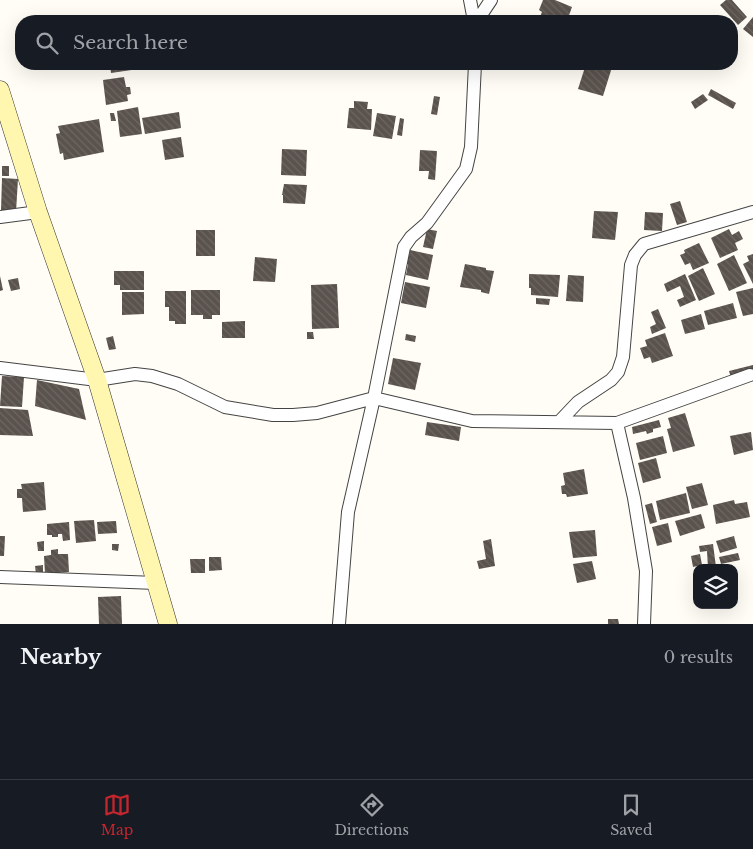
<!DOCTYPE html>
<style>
:root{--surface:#171b24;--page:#20242c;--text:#f1f3f6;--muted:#9ea1a6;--line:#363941;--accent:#c4262e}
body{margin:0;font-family:"Libre Baskerville",serif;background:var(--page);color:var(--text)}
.controls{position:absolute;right:15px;bottom:15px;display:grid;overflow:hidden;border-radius:10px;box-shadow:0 5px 20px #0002}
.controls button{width:45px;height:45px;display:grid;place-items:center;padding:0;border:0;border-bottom:1px solid var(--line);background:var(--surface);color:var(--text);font:25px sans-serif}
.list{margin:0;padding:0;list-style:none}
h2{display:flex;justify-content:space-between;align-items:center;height:65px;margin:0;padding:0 20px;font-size:21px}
h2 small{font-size:16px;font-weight:400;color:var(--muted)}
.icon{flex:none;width:28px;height:28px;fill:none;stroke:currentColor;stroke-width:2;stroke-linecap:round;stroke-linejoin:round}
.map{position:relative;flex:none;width:753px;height:624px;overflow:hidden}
.search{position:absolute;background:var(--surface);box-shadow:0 5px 20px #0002;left:15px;right:15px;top:15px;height:55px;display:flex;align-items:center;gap:12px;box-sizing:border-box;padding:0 18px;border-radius:20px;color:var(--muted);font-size:19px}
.sheet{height:155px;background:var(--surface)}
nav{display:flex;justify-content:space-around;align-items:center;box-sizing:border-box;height:70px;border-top:1px solid var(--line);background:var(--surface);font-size:14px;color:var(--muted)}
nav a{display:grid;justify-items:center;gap:2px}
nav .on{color:var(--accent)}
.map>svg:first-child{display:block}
</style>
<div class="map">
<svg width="753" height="624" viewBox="0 0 753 624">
<defs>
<pattern id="building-back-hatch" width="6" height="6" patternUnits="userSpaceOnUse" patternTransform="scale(1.25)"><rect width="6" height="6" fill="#5a524d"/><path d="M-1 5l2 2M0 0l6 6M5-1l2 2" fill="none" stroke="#6d6662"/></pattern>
</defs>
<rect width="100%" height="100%" fill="#fffdf5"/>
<!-- building -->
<path fill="url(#building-back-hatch)" d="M543,0h12l17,7 -5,14h-22l-6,-2 3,-7 -3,-2z
M726,0h6l15,17 -9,8 -18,-20z
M753,17v20l-10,-8z
M110,64h34l1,4 -34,5z
M586,64h27l-10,32 -25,-7z
M124,77l2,10h4l1,7 -4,1 1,6 -22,4 -3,-25z
M711,89l25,14 -3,6 -25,-14z
M703,94l5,6 -13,9 -4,-7z
M434,96l6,1 -3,18 -6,-1z
M354,101l14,1 -1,7h5l-1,21 -24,-2 2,-20h5z
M138,107l4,27 -22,3 -3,-26z
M179,112l2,16 -36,6 -3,-16z
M110,113h4l2,8h-5z
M377,113l19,3 -4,23 -19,-3z
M400,118l4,1 -2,17 -5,-1z
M99,119l5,33 -40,8 -1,-7 -3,1 -4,-20 4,-1 -2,-7z
M181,137l3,20 -19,3 -3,-20z
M282,149l25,1 -1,26 -25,-1z
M420,150l17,1 -2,29 -7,-1 1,-8h-10z
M2,166h7v10h-7z
M2,178l16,1 -2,33 -15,-1z
M284,184l23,1 -2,19 -22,-1v-8h-1z
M680,201l7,21 -10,3 -7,-21z
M594,211l24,1 -3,28 -23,-2z
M645,212l18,1 -1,18 -18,-1z
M427,229l10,2 -4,18 -10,-2z
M729,229l3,6 7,-4 4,8 -8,4 3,7 -18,8 -9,-20z
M196,230h19v26h-19z
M699,243l10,20 -16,7 -3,-7 -5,2 -5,-10 5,-2 -1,-3z
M410,250l23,5 -5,25 -22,-5 2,-11h-4l2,-9 3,1z
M753,254v30l-10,-20 6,-3 -2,-5z
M734,255l13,28 -18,8 -12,-27z
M255,257l22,2 -2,23 -22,-1z
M465,264l21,4v2l8,1 -5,23 -8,-2v-2l-21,-3z
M703,268l12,26 -16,7 -11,-25z
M114,271h30v19h-24v-5h-6z
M529,274l31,1 -2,22 -27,-2v-7h-2z
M685,274l11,26 -16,7 -3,-7 7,-3 -4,-11 -13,6 -3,-8z
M568,275l16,1 -1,26 -17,-1z
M0,276l3,14 -3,1z
M18,278l2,11 -9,2 -3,-11z
M405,282l25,5 -4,21 -25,-5z
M337,284l2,44 -27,1 -1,-44z
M753,288v26l-10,2 -7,-24z
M191,290h29v25h-8v4h-9v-4h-12z
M165,291h21v33h-11v-3h-6v-14h-4z
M122,292h22v22l-22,1z
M536,298l14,1 -1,6 -13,-1z
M733,303l4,15 -29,7 -4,-14z
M658,309l8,19 -14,6 -2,-7 6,-3 -5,-12z
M701,314l4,15 -20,5 -4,-14z
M245,321v17h-23v-16z
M307,332h6l1,7h-7z
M665,333l8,23 -21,7 -2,-6 -6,2 -4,-11 7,-2 -2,-6z
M406,334l10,2 -1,6 -10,-2z
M113,336l3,13 -7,1 -3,-12z
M393,358l28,5 -6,27 -27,-6z
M753,365v7l-22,6 -2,-7z
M2,376l22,1 -2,30 -22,-1z
M37,380l42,9 7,31 -51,-14z
M0,408l28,2 5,26 -33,-1z
M685,413l10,33 -22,6 -6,-23 4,-1 -3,-10z
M659,420l2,7 -8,2v3l-6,2 -1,-3 -13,3 -1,-7z
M427,422l34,5 -2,14 -34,-6z
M751,432l2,18 -19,5 -4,-19z
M663,436l4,17 -27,7 -4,-17z
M656,458l5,20 -18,5 -5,-20z
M584,469l4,25 -21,3 -1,-3h-4l-1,-8 4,-1 -2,-12z
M44,482l2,28 -23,2 -1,-14h-5v-9h5l-1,-5z
M702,483l6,22 -16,4 -6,-22z
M686,493l4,20 -30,7 -4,-19z
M734,500l1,4 12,-2 3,15 -34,7 -3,-19z
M652,503l5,19 -7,2 -5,-19z
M701,514l4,14 -25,8 -5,-15z
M94,520l2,21 -20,2 -2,-22z
M116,521l1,12 -19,1 -1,-12z
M69,522l1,18 -7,1 -1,-7h-4v3h-6v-2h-5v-11z
M668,523l4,19 -15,4 -5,-19z
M595,530l2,26 -24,2 -4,-26z
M0,536h5l-1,20h-4z
M734,536l3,12 -17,5 -4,-12z
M491,539l4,27 -16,3 -2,-8 9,-2 -3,-18z
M44,541v10h-6l-1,-9z
M112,544h7l-1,7 -6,-1z
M713,544l3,23 -8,1 -1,-17 -7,1 -1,-6z
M58,549v5h10l1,18 -24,2 -1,-18 7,-1v-5z
M738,553l2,7 -19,4 -2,-7z
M700,554l2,11 -9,2 -2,-11z
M209,557h12l1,13 -13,1z
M190,559h15v14h-14z
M592,561l4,18 -19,4 -4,-19z
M43,565v9h-7l-1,-8z
M121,596l1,28h-23l-1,-27z
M608,619h10l1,5h-11z"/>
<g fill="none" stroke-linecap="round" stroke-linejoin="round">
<!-- street casing -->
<g stroke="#444" stroke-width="14">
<path id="street" d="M470,0l4,21
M477,21l14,-21
M0,217l38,-5
M0,368l97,12 38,-6 17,2 26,8 47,23 48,8h20l24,-2 57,-15 98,23 145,2 133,-48
M560,421l18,-19 33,-22 7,-8 5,-15 8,-92 4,-10 9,-11 109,-32
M617,423l17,75 12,73 -2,53
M0,577l156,6
M339,624l9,-112 26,-114 30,-151 7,-10 16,-14 39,-54 5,-22 4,-83"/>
</g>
<!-- secondary casing -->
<g stroke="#333" stroke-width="19">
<path id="secondary" d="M0,90l38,122 59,168 71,244"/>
</g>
<!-- street -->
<use href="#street" stroke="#fff" stroke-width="12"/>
<!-- secondary -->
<use href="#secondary" stroke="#fff6b0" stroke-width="18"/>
</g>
</svg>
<div class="controls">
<button><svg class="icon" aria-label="layers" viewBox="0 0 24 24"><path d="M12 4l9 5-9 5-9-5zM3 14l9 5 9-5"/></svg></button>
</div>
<div class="search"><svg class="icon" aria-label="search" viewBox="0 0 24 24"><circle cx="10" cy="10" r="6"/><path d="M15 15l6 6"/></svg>Search here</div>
</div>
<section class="sheet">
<h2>Nearby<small>0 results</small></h2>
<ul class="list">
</ul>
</section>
<nav>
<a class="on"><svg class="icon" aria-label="map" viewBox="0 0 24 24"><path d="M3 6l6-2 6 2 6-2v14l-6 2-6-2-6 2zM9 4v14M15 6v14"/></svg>Map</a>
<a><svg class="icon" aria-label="directions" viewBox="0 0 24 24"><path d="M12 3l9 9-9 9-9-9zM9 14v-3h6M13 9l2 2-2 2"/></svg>Directions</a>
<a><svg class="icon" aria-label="saved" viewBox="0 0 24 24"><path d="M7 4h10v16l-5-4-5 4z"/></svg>Saved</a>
</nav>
